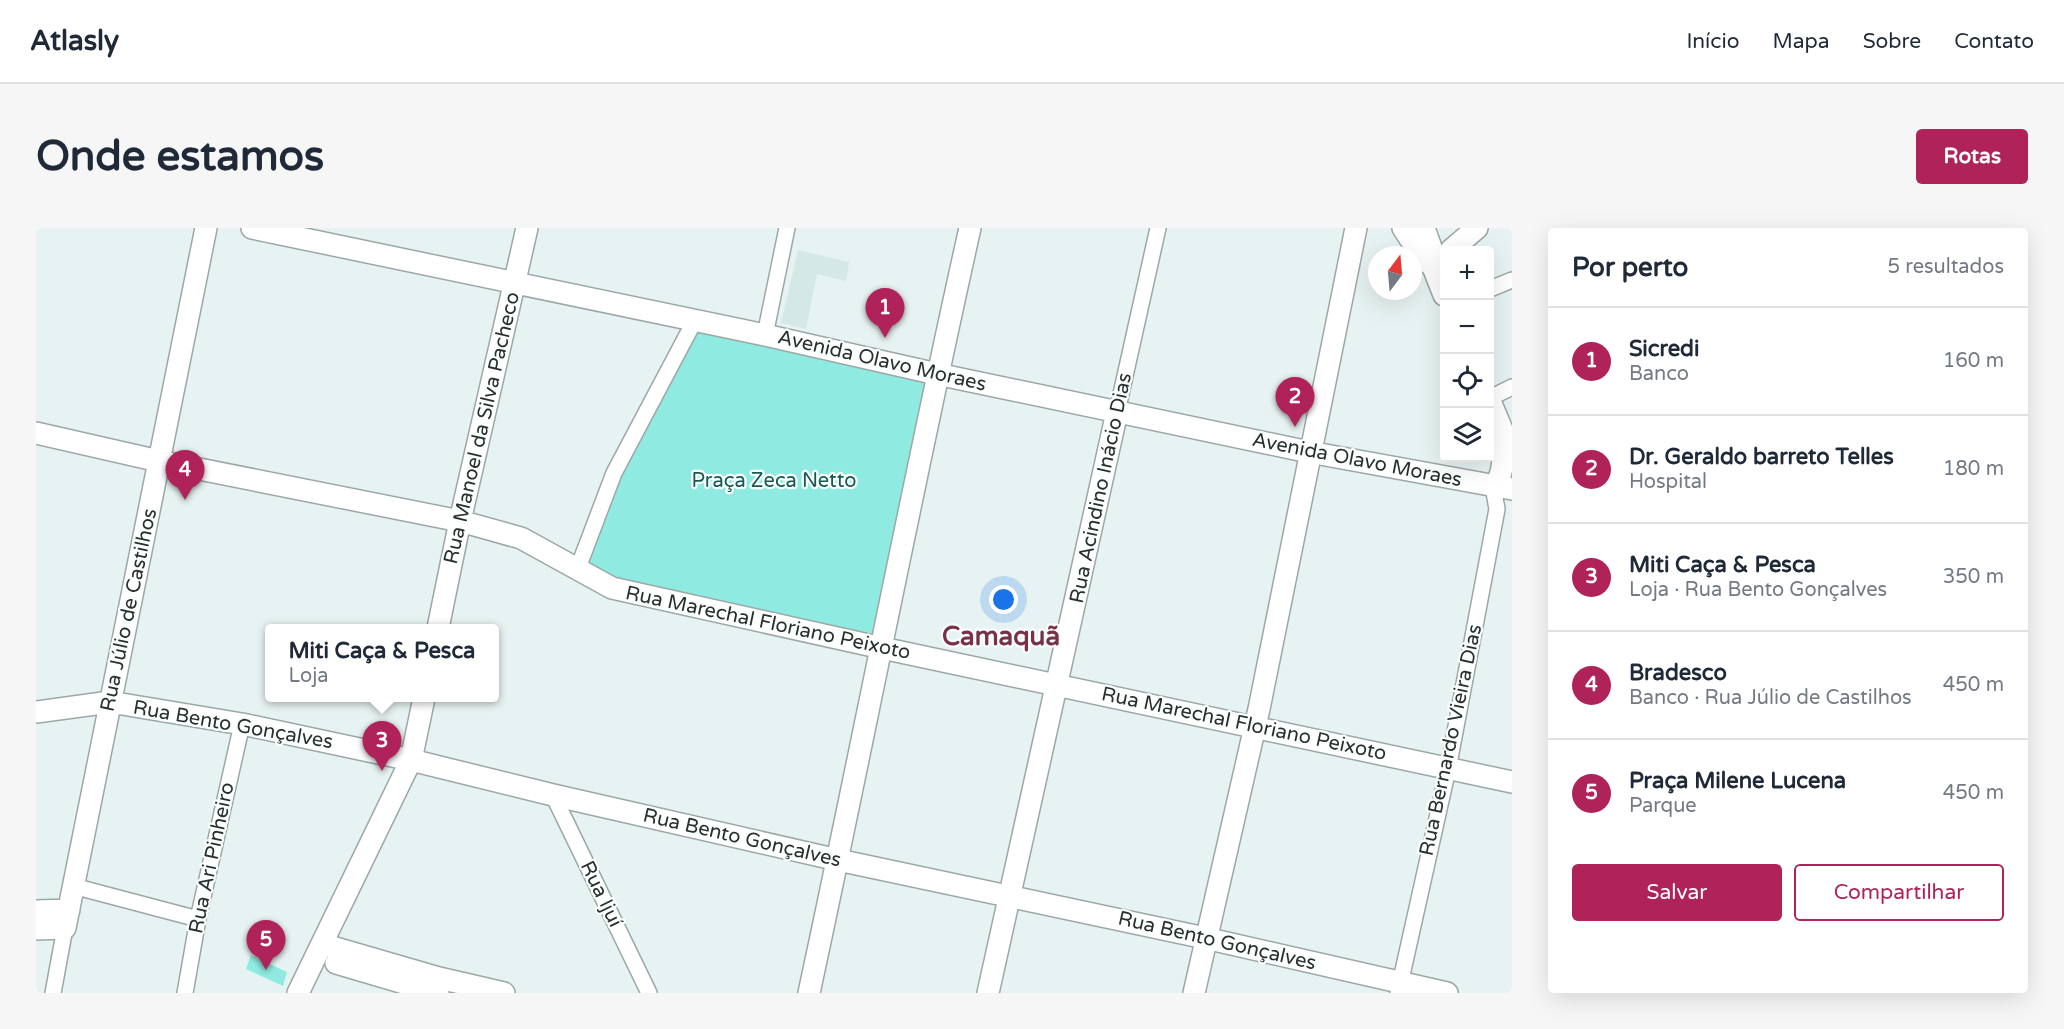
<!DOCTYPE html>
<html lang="pt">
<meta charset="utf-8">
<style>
:root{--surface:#fff;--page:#f6f6f7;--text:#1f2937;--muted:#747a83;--line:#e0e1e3;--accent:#b0225a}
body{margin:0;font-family:"Varela Round",sans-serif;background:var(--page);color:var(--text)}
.controls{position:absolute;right:18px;top:18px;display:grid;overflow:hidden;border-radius:6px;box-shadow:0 6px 24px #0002}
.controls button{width:54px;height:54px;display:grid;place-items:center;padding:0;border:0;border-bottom:2px solid var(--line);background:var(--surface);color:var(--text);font:30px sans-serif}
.compass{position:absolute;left:1332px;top:18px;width:54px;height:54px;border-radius:50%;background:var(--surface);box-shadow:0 6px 24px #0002;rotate:16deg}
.you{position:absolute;left:968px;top:372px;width:21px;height:21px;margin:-15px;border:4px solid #fff;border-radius:50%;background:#1a73e8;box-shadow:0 0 0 9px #1a73e833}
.badge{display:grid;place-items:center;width:39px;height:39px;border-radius:50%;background:var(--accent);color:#fff;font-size:20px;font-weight:700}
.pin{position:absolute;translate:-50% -50px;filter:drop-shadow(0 2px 3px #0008)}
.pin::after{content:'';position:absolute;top:32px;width:21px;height:18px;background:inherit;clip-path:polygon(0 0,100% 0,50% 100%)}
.popup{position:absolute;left:229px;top:396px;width:234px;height:78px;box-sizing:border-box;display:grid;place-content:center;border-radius:6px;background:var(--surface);filter:drop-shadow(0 2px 4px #0005);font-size:20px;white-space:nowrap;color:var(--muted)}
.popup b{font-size:22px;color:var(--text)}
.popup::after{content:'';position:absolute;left:50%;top:100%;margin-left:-12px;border:12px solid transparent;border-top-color:var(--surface)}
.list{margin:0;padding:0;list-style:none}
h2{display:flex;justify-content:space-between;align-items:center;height:78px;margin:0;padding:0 24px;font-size:26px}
h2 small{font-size:20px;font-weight:400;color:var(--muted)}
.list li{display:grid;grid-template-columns:39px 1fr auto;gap:18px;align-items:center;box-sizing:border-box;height:108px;padding:0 24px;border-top:2px solid var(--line)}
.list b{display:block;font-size:22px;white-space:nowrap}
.list p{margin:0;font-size:20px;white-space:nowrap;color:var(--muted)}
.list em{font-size:20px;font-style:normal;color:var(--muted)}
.actions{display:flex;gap:12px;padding:18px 24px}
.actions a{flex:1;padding:14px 0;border:2px solid var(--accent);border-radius:6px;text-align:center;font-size:21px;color:var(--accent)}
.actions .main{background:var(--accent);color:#fff}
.icon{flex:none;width:33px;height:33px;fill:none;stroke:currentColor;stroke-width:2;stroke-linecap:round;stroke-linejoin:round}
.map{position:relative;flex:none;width:1476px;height:765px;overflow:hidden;border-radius:6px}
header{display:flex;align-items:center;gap:36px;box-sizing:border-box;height:84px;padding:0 30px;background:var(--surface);border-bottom:2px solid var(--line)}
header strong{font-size:28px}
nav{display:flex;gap:33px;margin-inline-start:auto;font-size:21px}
.intro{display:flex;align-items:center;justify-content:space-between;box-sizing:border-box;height:144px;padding:0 36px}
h1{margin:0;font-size:42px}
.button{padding:15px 27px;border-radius:6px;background:var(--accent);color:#fff;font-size:21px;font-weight:700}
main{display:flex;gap:36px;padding:0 36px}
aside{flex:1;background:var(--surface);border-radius:6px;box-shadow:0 6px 24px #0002}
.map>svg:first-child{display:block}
</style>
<header>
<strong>Atlasly</strong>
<nav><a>Início</a><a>Mapa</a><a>Sobre</a><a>Contato</a></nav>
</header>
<div class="intro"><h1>Onde estamos</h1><a class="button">Rotas</a></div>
<main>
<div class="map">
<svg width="1476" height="765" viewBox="0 0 1476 765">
<rect width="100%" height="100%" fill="#e7f3f2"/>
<!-- built -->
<path fill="#d4e9e6" d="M762,22l51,12 -3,19 -29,-7 -11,55 -25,-6z"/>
<!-- green -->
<path fill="#8febe1" d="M655,99l243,48 -55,267 -267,-59 -29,-16 37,-93z
M215,727l36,17 -4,14 -37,-17z"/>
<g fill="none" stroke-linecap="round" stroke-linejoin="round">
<!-- street casing -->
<g stroke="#9ca8a6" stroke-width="18">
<path id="street" d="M1454,61l22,-9
M729,107l22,-107
M1454,170l22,-11
M1081,184l41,-184
M542,340l36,-95 81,-153
M517,567l96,198
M37,658l125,33
M17,765l12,-65
M149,765l13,-74 44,-195
M1362,765l50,-224 49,-260 -4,-22"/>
</g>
<!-- secondary casing -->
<g stroke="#9ca8a6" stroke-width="24">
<path id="secondary" d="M216,0l513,107 172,39 372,78 203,37
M1367,0l19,29 11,10
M1388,0l9,25v14l11,28
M1415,22l26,-22
M1454,173l18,43
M0,205l123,28 301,60 61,17 91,50 270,60 630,134
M1457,259c14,-15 9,-37 8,-56
M402,400l22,-107 67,-293
M0,484l74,-10 132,22 169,36 142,35 285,65 367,78 242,55
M0,683l33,-1
M0,701l29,-1 141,-700
M286,716l117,34 65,15
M300,735l102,30
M262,765l113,-233 13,-62
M773,765c55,-255 104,-511 161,-765
M952,765l129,-581
M1158,765l65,-284 97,-481"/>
</g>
<!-- street -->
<use href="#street" stroke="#fff" stroke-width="15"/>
<!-- secondary -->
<use href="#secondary" stroke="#fff" stroke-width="21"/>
</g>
<g text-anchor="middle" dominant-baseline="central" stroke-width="4.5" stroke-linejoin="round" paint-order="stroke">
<!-- street labels -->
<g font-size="20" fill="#2a2f2e" stroke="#fafffe">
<text transform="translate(846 133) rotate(13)">Avenida Olavo Moraes</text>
<text transform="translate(446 200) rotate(-77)">Rua Manoel da Silva Pacheco</text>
<text transform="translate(1321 232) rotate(11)">Avenida Olavo Moraes</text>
<text transform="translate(1065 260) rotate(-78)">Rua Acindino Inácio Dias</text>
<text transform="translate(93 382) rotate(-78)">Rua Júlio de Castilhos</text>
<text transform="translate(732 395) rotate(12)">Rua Marechal Floriano Peixoto</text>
<text transform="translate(1208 496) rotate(12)">Rua Marechal Floriano Peixoto</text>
<text transform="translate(197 497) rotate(10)">Rua Bento Gonçalves</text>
<text transform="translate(1415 512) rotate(-78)">Rua Bernardo Vieira Dias</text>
<text transform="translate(706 610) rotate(13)">Rua Bento Gonçalves</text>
<text transform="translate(176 630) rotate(-78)">Rua Ari Pinheiro</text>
<text transform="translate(565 666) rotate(64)">Rua Ijuí</text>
<text transform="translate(1181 713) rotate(13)">Rua Bento Gonçalves</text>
</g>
<!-- park labels -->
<g font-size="20" fill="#185852" stroke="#fafffe">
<text x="738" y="253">Praça Zeca Netto</text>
</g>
<!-- district labels -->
<g font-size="26" font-weight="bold" fill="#783247" stroke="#fafffe">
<text x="965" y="408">Camaquã</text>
</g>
</g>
</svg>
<div class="controls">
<button>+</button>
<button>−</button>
<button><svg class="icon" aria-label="locate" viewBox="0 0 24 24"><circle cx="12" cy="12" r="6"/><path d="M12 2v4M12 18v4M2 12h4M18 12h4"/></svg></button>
<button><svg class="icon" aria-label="layers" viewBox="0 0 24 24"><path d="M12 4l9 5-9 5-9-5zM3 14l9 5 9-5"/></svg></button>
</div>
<svg class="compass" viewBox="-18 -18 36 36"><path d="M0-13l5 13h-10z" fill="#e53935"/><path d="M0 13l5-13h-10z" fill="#747a83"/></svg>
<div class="you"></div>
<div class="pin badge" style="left:849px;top:110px">1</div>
<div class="pin badge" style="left:1259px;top:199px">2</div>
<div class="pin badge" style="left:346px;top:543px">3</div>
<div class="popup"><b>Miti Caça &amp; Pesca</b>Loja</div>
<div class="pin badge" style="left:149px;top:272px">4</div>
<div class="pin badge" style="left:230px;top:742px">5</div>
</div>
<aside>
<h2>Por perto<small>5 resultados</small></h2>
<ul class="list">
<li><span class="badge">1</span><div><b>Sicredi</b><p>Banco</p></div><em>160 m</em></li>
<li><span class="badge">2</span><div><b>Dr. Geraldo barreto Telles</b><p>Hospital</p></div><em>180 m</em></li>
<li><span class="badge">3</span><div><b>Miti Caça &amp; Pesca</b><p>Loja · Rua Bento Gonçalves</p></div><em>350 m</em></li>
<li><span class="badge">4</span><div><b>Bradesco</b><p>Banco · Rua Júlio de Castilhos</p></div><em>450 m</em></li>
<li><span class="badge">5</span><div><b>Praça Milene Lucena</b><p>Parque</p></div><em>450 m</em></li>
</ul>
<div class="actions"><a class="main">Salvar</a><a>Compartilhar</a></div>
</aside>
</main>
